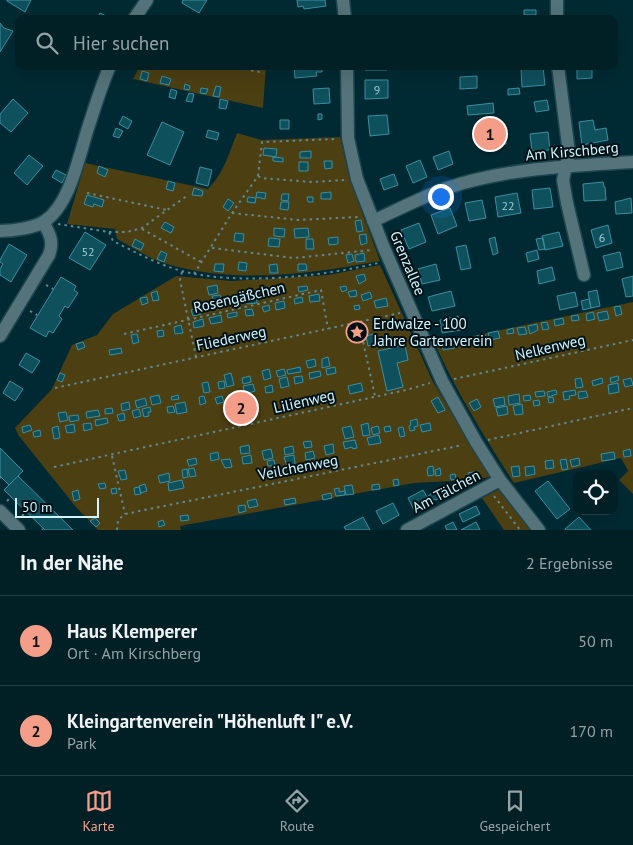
<!DOCTYPE html>
<html lang="de">
<meta charset="utf-8">
<style>
:root{--surface:#002026;--page:#0e2d32;--text:#f1f3f6;--muted:#95a3a7;--line:#223e43;--accent:#f49e8a}
body{margin:0;font-family:"PT Sans",sans-serif;background:var(--page);color:var(--text)}
.controls{position:absolute;right:15px;bottom:15px;display:grid;overflow:hidden;border-radius:10px;box-shadow:0 5px 20px #0002}
.controls button{width:45px;height:45px;display:grid;place-items:center;padding:0;border:0;border-bottom:1px solid var(--line);background:var(--surface);color:var(--text);font:25px sans-serif}
.scale{position:absolute;left:15px;bottom:12px;width:84px;box-sizing:border-box;padding-left:5px;border:2px solid #d0f5fe;border-top:0;font-size:14px;line-height:18px;white-space:nowrap;color:#d0f5fe;-webkit-text-stroke:4px #001116;paint-order:stroke}
.you{position:absolute;left:440px;top:196px;width:18px;height:18px;margin:-12px;border:4px solid #fff;border-radius:50%;background:#1a73e8;box-shadow:0 0 0 8px #1a73e833}
.badge{display:grid;place-items:center;width:32px;height:32px;border-radius:50%;background:var(--accent);color:#111;font-size:16px;font-weight:700}
.pin{position:absolute;translate:-50% -50%;border:2px solid #fff;box-shadow:0 1px 5px #0006}
.list{margin:0;padding:0;list-style:none}
h2{display:flex;justify-content:space-between;align-items:center;height:65px;margin:0;padding:0 20px;font-size:21px}
h2 small{font-size:16px;font-weight:400;color:var(--muted)}
.list li{display:grid;grid-template-columns:32px 1fr auto;gap:15px;align-items:center;box-sizing:border-box;height:90px;padding:0 20px;border-top:1px solid var(--line)}
.list b{display:block;font-size:19px;white-space:nowrap}
.list p{margin:0;font-size:16px;white-space:nowrap;color:var(--muted)}
.list em{font-size:16px;font-style:normal;color:var(--muted)}
.icon{flex:none;width:28px;height:28px;fill:none;stroke:currentColor;stroke-width:2;stroke-linecap:round;stroke-linejoin:round}
.map{position:relative;flex:none;width:633px;height:530px;overflow:hidden}
.search{position:absolute;background:var(--surface);box-shadow:0 5px 20px #0002;left:15px;right:15px;top:15px;height:55px;display:flex;align-items:center;gap:12px;box-sizing:border-box;padding:0 18px;border-radius:10px;color:var(--muted);font-size:19px}
.sheet{height:245px;background:var(--surface)}
nav{display:flex;justify-content:space-around;align-items:center;box-sizing:border-box;height:70px;border-top:1px solid var(--line);background:var(--surface);font-size:14px;color:var(--muted)}
nav a{display:grid;justify-items:center;gap:2px}
nav .on{color:var(--accent)}
.map>svg:first-child{display:block}
</style>
<div class="map">
<svg width="633" height="530" viewBox="0 0 633 530">
<rect width="100%" height="100%" fill="#002a33"/>
<!-- green -->
<path fill="#4c3f12" d="M140,66h126l-3,42 -130,-29z
M237,133l24,7 79,-3 10,43 30,81c-71,13 -146,24 -216,2 -16,-5 -32,-16 -47,-24l-2,-10 -48,-5 18,-61 123,26c16,-16 21,-36 29,-56z
M380,265l53,117 57,95 -20,3 -56,3 -234,43 1,4h-83l-22,-23 -57,-71 -4,-8 37,-39 20,-44 25,-10 16,-21 63,-38 56,5 96,-6z
M633,302v192l-14,-14 9,-9 -7,-13 -107,25c-29,-45 -57,-90 -79,-139z
M500,489l33,41h-29l-22,-32z"/>
<!-- building -->
<path fill="#0e515d" stroke="#3e8e9f" d="M7,0h24l-6,12 -18,-11z
M183,0h24l-8,13 -17,-10z
M297,0h28l1,6 -22,3 -1,-3 -5,1z
M524,10h12v5h-12z
M100,13l12,6h-15z
M0,23l4,5 9,3 -13,21z
M294,66h28v6h-6l1,4 -22,2z
M365,66h22v4h-22z
M577,66h15v12l-15,1z
M543,67l2,18 -23,2 -1,-18z
M142,71l7,2 -2,8 -7,-2z
M162,76l9,3 -2,6 -9,-2z
M477,76v12l-17,1v-12z
M365,80h23v18l-23,1z
M185,84l5,2 -1,4 -5,-1z
M216,86l5,1 -2,10 -6,-1z
M201,88l7,1 -2,5 -6,-1z
M329,88l1,15 -16,1 -1,-15z
M519,88l1,6 -12,1v-6z
M171,89l6,2 -2,8 -6,-2z
M189,93l5,1 -2,8 -6,-1z
M13,99l15,14 -17,19 -11,-9v-9z
M220,99l8,2 -2,8 -7,-1z
M547,100l2,10 -13,2 -2,-10z
M493,103l1,10 -26,2 -1,-9z
M318,114h4v5l-4,1z
M387,115l2,19 -19,2 -2,-20z
M123,116l9,5 -4,8 -9,-5z
M280,120h9v9h-9z
M593,120l2,10 11,-2 2,12 -26,5 -3,-23z
M162,122l22,10 -14,33 -23,-10z
M116,128l7,3 -4,7 -6,-2z
M504,128l2,16 -15,2 -1,-5 -11,2 -1,-6 -4,1v-7z
M208,130l11,3 -2,7 -11,-3z
M548,132l2,18 -18,1 -2,-17z
M264,148l13,1 -1,8 -13,-2z
M311,151v7h-11v-6z
M449,151l4,13 -15,6 -5,-13z
M29,155l14,11 -16,19 -13,-12z
M273,157l10,1v4l-10,-1z
M420,160l7,17 -14,6 -7,-17z
M324,161h8v7l-7,1z
M299,162h9v9h-9z
M99,166l9,4 -3,7 -8,-4z
M200,167l12,3 -4,16 -12,-3z
M56,170l10,5 -4,8 -10,-6z
M394,174l4,11 -14,5 -4,-11z
M168,181l7,2 -2,8 -7,-2z
M603,182l1,5h1l1,13 -22,1 -1,-17z
M194,188l9,3 -1,5 -10,-1z
M550,188l3,19 -19,2 -2,-19z
M257,192l9,1 -1,6 -9,-2z
M331,192v7h-10v-6z
M517,193l4,20 -23,4 -3,-20z
M282,194h7l-1,7 -7,-1z
M87,195l17,5 -2,7 -8,-3 -1,3 -9,-3z
M248,197l8,1 -1,5 -8,-1z
M307,197h6v5h-5z
M631,198l1,15 -16,1 -1,-12z
M228,199l6,4 -6,8 -5,-4z
M482,200l4,18 -17,3 -4,-18z
M281,202h8l-1,8 -8,-1z
M450,208l7,18 -19,8 -7,-19z
M361,220l2,11 -6,1 -2,-11z
M165,222l9,5 -3,6 -10,-5z
M419,223l7,19 -17,7 -8,-19z
M608,225l4,18 -16,5 -5,-18z
M274,228l11,1 -1,8 -10,-1z
M308,228l1,9 -14,1 -1,-9z
M85,232l21,13 -16,25 -21,-12z
M559,232l4,14 -18,4 -3,-14z
M235,233l9,1 -1,8 -9,-1z
M366,234l1,9 -6,2 -2,-10z
M338,237v7l-9,1 -1,-7z
M495,237l3,16 -5,2 -4,-16z
M269,238l11,1 -1,8 -11,-1z
M543,238l2,11 -6,1 -3,-11z
M135,239l9,5 -3,6 -9,-4z
M306,239h7l1,10h-8z
M9,244l18,11 -16,27 -11,-7v-6l3,-5 -3,-2v-2z
M466,245l5,23 -10,2 -5,-23z
M537,250l2,9 -11,3 -2,-9z
M161,251l6,3 -3,8 -7,-3z
M620,252l3,15 -16,4 -4,-15z
M364,253l1,8 -9,1 -1,-7z
M352,254l2,7 -6,2 -2,-8z
M239,262l8,1 -1,8 -8,-1z
M215,264h9l-1,8 -9,-1z
M277,264l1,9h-8l-1,-8z
M298,264h8l1,6 -9,1z
M436,264l4,16 -18,4 -4,-15z
M552,267l3,13 -16,4 -2,-13z
M364,274l2,6 -7,4 -3,-8z
M633,276v20l-7,1 -4,-18z
M61,277l15,9 -2,4 4,3 -10,15 -3,-2 -6,10 3,3 -9,14 -4,-2 -3,6 -16,-9z
M217,285l1,8 -9,2 -2,-8z
M307,286l1,4 -9,2 -1,-5z
M346,286l1,4 -5,2 -2,-5z
M270,287l1,5 -7,2 -1,-6z
M356,290l1,6 -7,1 -2,-5z
M597,290l3,16 -9,2 -3,-16z
M157,291l2,9 -6,1 -2,-8z
M451,291l4,15 -23,5 -4,-14z
M370,292l2,6 -9,3 -2,-6z
M575,292l3,14 -18,4 -3,-14z
M319,294l1,7 -10,1 -1,-6z
M220,295l1,5 -7,1 -2,-5z
M256,295l1,8 -10,1 -2,-7z
M243,296l1,7 -6,1 -2,-7z
M147,297l1,6 -6,2 -2,-7z
M302,297l1,5 -8,2 -1,-5z
M386,298l2,8 -12,2 -2,-7z
M589,299l2,9 -8,2 -2,-9z
M284,301l1,7 -9,2 -1,-7z
M269,305l1,5 -6,2 -2,-5z
M359,305l1,4 -5,1 -1,-4z
M620,306l2,8 -6,2 -2,-9z
M199,308l2,6 -8,2 -2,-6z
M252,309l2,6 -8,1 -1,-6z
M607,311l2,8 -10,2 -2,-8z
M237,312v4l-9,2 -1,-4z
M593,312l2,7 -8,2 -1,-7z
M221,315l1,7 -11,2 -2,-6z
M578,315l1,5 -7,1 -1,-5z
M458,316l3,14 -19,3 -2,-13z
M563,318l1,6 -9,2 -1,-6z
M203,319l1,7 -10,2 -1,-6z
M547,322l2,7 -6,1 -2,-7z
M537,324l1,6 -8,4 -2,-8z
M181,325l2,8 -8,1 -1,-7z
M525,327l2,7 -8,1 -2,-7z
M513,328l1,5 -7,1v-4z
M163,330l1,6 -6,1 -1,-6z
M498,331l2,7 -10,2 -2,-7z
M137,334l2,8 -6,2 -2,-9z
M373,334l2,10 -7,2 -2,-10z
M485,335l1,6 -9,1 -1,-6z
M471,337l2,7 -10,2 -1,-6z
M453,341l2,7 -12,2 -1,-6z
M83,342l2,5 -7,3 -2,-6z
M405,345l3,15 -11,3 6,24 -16,4 -9,-40z
M121,348l1,5 -12,2 -1,-5z
M26,353l14,8 -8,12 -13,-8z
M328,357l2,9 -8,2v-9z
M315,359l1,7 -8,2 -2,-7z
M300,367l1,5 -13,2 -1,-4z
M335,367l1,6 -9,2 -1,-6z
M269,369l2,9 -7,2 -2,-9z
M284,369l2,6 -8,2 -2,-6z
M320,371l1,5 -11,3 -1,-6z
M60,373l5,2 -3,7 -5,-2z
M231,373l3,12 -7,2 -3,-12z
M250,376l1,6 -8,2 -1,-6z
M302,376l1,6 -8,2 -1,-7z
M618,376l1,4 -8,3 -1,-5z
M287,377l2,9 -8,2 -2,-9z
M581,378l2,9 -7,1 -1,-9z
M602,378l1,5 -10,3 -1,-5z
M631,378l2,7 -8,2 -2,-7z
M10,381l13,8 -8,12 -12,-8z
M224,381l1,7 -6,1 -1,-7z
M208,382l2,10 -6,1 -2,-10z
M361,383l2,8 -13,3 -2,-8z
M618,383l1,9 -10,2 -1,-9z
M253,384l2,7 -10,3 -2,-8z
M272,385l1,7 -7,1 -1,-6z
M556,390l1,4 -9,3 -1,-5z
M575,390l1,5 -7,1 1,3 -6,1 -1,-8z
M544,391l1,5 -9,1 -1,-5z
M586,391l2,6 -9,2 -1,-7z
M238,393l1,8 -9,2 -2,-8z
M519,394l1,9 -11,2 -1,-9z
M159,395l2,8 -9,2 -2,-8z
M178,395l1,4 -7,1 -1,-3z
M530,395l1,5 -7,1 -1,-5z
M204,396l2,7 -6,2 -1,-8z
M222,396l2,6 -7,2 -2,-6z
M438,397l7,13 -7,3 -7,-12z
M504,397l1,8 -10,2 -2,-8z
M553,397l1,5 -5,1 -1,-5z
M145,398l2,7 -10,3 -2,-7z
M477,399l4,8 -7,4 -5,-8z
M539,400l1,5 -6,1 -1,-5z
M129,402l1,7 -8,2 -1,-7z
M185,402l2,10 -10,2 -2,-10z
M522,404l1,10 -8,1 -2,-9z
M173,406l2,6 -7,1 -1,-6z
M507,406l1,8 -10,2 -2,-8z
M150,407l1,5h-3l1,4 -5,1 -2,-8z
M112,408l1,5 -8,1v-5z
M139,409l2,7 -7,2 -2,-7z
M98,410l2,6 -13,2 -1,-6z
M66,412l2,8 -8,2 -2,-9z
M124,413l1,7 -6,1 -2,-6z
M78,415l1,5 -9,2 -1,-6z
M107,418l1,5 -12,3 -1,-6z
M417,419l1,7 -4,1 1,3 -5,1 -1,-5 2,-1 -1,-4z
M91,423l1,6 -8,2 -1,-7z
M368,423l2,12 -7,1 -2,-11z
M430,423l1,7 -9,2 -2,-7z
M74,424l1,8 -8,1 -2,-7z
M30,425l2,5 -9,3 -1,-6z
M58,426l2,12 -6,1 -2,-11z
M351,426l3,11 -9,2 -3,-11z
M378,426l2,7 -7,2 -2,-7z
M390,426l1,5 -6,1 -1,-5z
M403,427l2,9 -5,1 -2,-9z
M40,430l1,6 -7,1 -1,-5z
M379,435l2,8 -12,2 -2,-7z
M355,440l2,8 -4,1 -1,-2 -7,2 -2,-7z
M311,441l1,6 -7,1 -2,-6z
M333,444l1,9 -8,2 -2,-9z
M249,445l1,8 -9,1 -1,-7z
M293,446l1,7 -9,2 -1,-7z
M0,448l23,23 -14,14 -9,-9z
M271,449l2,9 -9,2 -2,-9z
M630,449l1,7 -7,1 -1,-6z
M313,451l2,7 -9,2 -1,-7z
M218,452l1,7 -8,2 -1,-7z
M614,452l1,7 -13,2 -1,-7z
M251,455l1,8 -9,1 -1,-7z
M294,455l1,9 -8,2 -3,-9z
M196,458l1,6 -8,2 -2,-6z
M579,458l1,7 -8,2 -2,-7z
M230,459l2,8 -7,1 -4,-8z
M566,459l2,10 -6,1 -2,-10z
M274,460l1,5 -7,1 -1,-5z
M553,460l1,8 -8,1 -1,-8z
M433,466l1,9 -6,1 -1,-7h1v-2z
M519,466l1,10 -7,1 -2,-10z
M534,466l1,8 -9,2 -1,-9z
M194,468l2,8 -6,1 -2,-8z
M440,468l1,7 -5,1 -1,-6z
M187,469l1,8 -5,1 -1,-8z
M125,470l2,9 -6,1 -3,-9z
M478,471l1,7 -10,1 -1,-6z
M169,473l1,8 -10,2 -2,-7z
M455,474l1,5 -5,1 -1,-5z
M18,476l55,54h-28l-41,-40z
M398,479l1,6 -5,1 -1,-6z
M182,480l2,8 -15,3 -1,-8z
M548,481l22,28 -13,10 -22,-28z
M105,483l1,5 -6,1 -2,-5z
M145,484l2,7 -6,2 -2,-7z
M379,484l1,5 -8,1v-5z
M352,485l2,9 -8,1 -2,-9z
M139,487l2,7 -6,1 -1,-7z
M116,488l1,5 -5,1 -1,-5z
M339,488v4l6,-1v4l-9,1 -2,-7z
M437,489l5,8 -6,3 -1,-1 -21,11 -6,-12 15,-8 4,7z
M78,490l2,9 -6,2 -2,-9z
M331,493l1,5 -9,2 -1,-5z
M295,498l1,5 -11,2 -1,-5z
M256,499l2,7 -9,2 -2,-7z
M393,503l6,12 -16,9 -7,-13z
M245,505l1,6 -7,2 -1,-7z
M476,506l4,8 -17,8 -4,-8z
M188,515l1,5 -8,1 -1,-5z
M363,517l7,13h-24l-2,-3z
M579,517l12,13h-26v-1z
M95,518l5,5 -4,4 -6,-6z
M163,520l2,5 -6,2 -1,-5z
M453,522l4,8h-10l-2,-4z
M476,522l4,8h-19z"/>
<g fill="none" stroke-linecap="round" stroke-linejoin="round">
<!-- minor casing -->
<g stroke="#1d464f" stroke-width="15">
<path id="minor" d="M343,0l2,19
M134,19l13,-19
M557,19v-19
M347,66l1,72 9,41 27,69 58,133 34,61 24,38 39,50
M558,66l11,87 -6,27 4,23 17,72
M373,221c24,-11 49,-24 74,-33 59,-20 124,-22 186,-26
M0,231c12,0 35,-3 45,-10 25,-17 34,-65 43,-93 7,-21 13,-42 22,-62
M0,336l49,-81c5,-13 1,-21 -6,-33
M0,511l19,19
M407,530l93,-50"/>
</g>
<!-- path -->
<path stroke="#5f8790" stroke-width="2" stroke-dasharray="2.5 4" stroke-linecap="butt" d="M232,66l32,7
M258,176l3,2 52,4 32,-2
M87,193l80,17
M232,213l66,7 60,-3
M58,224l51,8 4,9c26,13 53,28 82,33 55,10 129,2 183,-11
M142,229l59,33
M109,232h18l15,-4 46,-33
M212,248l82,10 78,-8
M182,272l-2,8 16,77
M194,274l38,-61 26,-37 4,-34 73,-3
M46,285l7,4
M30,311l7,4
M359,323l16,73
M124,334l197,-44 7,39
M454,379l179,-39
M55,388l345,-75
M488,440l145,-32
M112,456l13,58
M54,467l352,-77 24,-7
M0,478l1,-1
M494,496l26,34
M7,501l4,-4
M22,516l4,-4
M42,530l1,-1
M117,530l1,-10 7,-6 338,-69"/>
<!-- minor -->
<use href="#minor" stroke="#55737a" stroke-width="12"/>
</g>
<!-- icons -->
<defs>
<g id="sight-ring" transform="scale(1.125)"><circle r="9.5" fill="#001116" stroke="#f49e8a" stroke-width="1.5"/><path d="M0-6L1.8-2.2L6-1.7L2.9 1.2L3.7 5.4L0 3.3L-3.7 5.4L-2.9 1.2L-6-1.7L-1.8-2.2Z" fill="#f49e8a"/></g>
</defs>
<g fill-rule="evenodd">
<use href="#sight-ring" x="357" y="332"/>
</g>
<g text-anchor="middle" dominant-baseline="central" stroke-width="4" stroke-linejoin="round" paint-order="stroke">
<!-- number labels -->
<g font-size="12" fill="#a0ccd6">
<text x="377" y="89">9</text>
<text x="508" y="205">22</text>
<text x="602" y="237">6</text>
<text x="88" y="251">52</text>
</g>
<!-- street labels -->
<g font-size="15" fill="#d0f5fe" stroke="#001116">
<text transform="translate(572 151) rotate(-5)">Am Kirschberg</text>
<text transform="translate(408 263) rotate(67)">Grenzallee</text>
<text transform="translate(239 297) rotate(-13)">Rosengäßchen</text>
<text transform="translate(231 338) rotate(-12)">Fliederweg</text>
<text transform="translate(550 347) rotate(-13)">Nelkenweg</text>
<text transform="translate(304 401) rotate(-13)">Lilienweg</text>
<text transform="translate(298 467) rotate(-11)">Veilchenweg</text>
<text transform="translate(446 491) rotate(-28)">Am Tälchen</text>
</g>
<!-- poi labels -->
<g font-size="15" fill="#d0f5fe" stroke="#001116" text-anchor="start">
<text x="373" y="323">Erdwalze - 100<tspan x="373" dy="17">Jahre Gartenverein</tspan></text>
</g>
</g>
</svg>
<div class="controls">
<button><svg class="icon" aria-label="locate" viewBox="0 0 24 24"><circle cx="12" cy="12" r="6"/><path d="M12 2v4M12 18v4M2 12h4M18 12h4"/></svg></button>
</div>
<div class="scale">50 m</div>
<div class="you"></div>
<div class="pin badge" style="left:490px;top:134px">1</div>
<div class="pin badge" style="left:241px;top:408px">2</div>
<div class="search"><svg class="icon" aria-label="search" viewBox="0 0 24 24"><circle cx="10" cy="10" r="6"/><path d="M15 15l6 6"/></svg>Hier suchen</div>
</div>
<section class="sheet">
<h2>In der Nähe<small>2 Ergebnisse</small></h2>
<ul class="list">
<li><span class="badge">1</span><div><b>Haus Klemperer</b><p>Ort · Am Kirschberg</p></div><em>50 m</em></li>
<li><span class="badge">2</span><div><b>Kleingartenverein &quot;Höhenluft I&quot; e.V.</b><p>Park</p></div><em>170 m</em></li>
</ul>
</section>
<nav>
<a class="on"><svg class="icon" aria-label="map" viewBox="0 0 24 24"><path d="M3 6l6-2 6 2 6-2v14l-6 2-6-2-6 2zM9 4v14M15 6v14"/></svg>Karte</a>
<a><svg class="icon" aria-label="directions" viewBox="0 0 24 24"><path d="M12 3l9 9-9 9-9-9zM9 14v-3h6M13 9l2 2-2 2"/></svg>Route</a>
<a><svg class="icon" aria-label="saved" viewBox="0 0 24 24"><path d="M7 4h10v16l-5-4-5 4z"/></svg>Gespeichert</a>
</nav>
